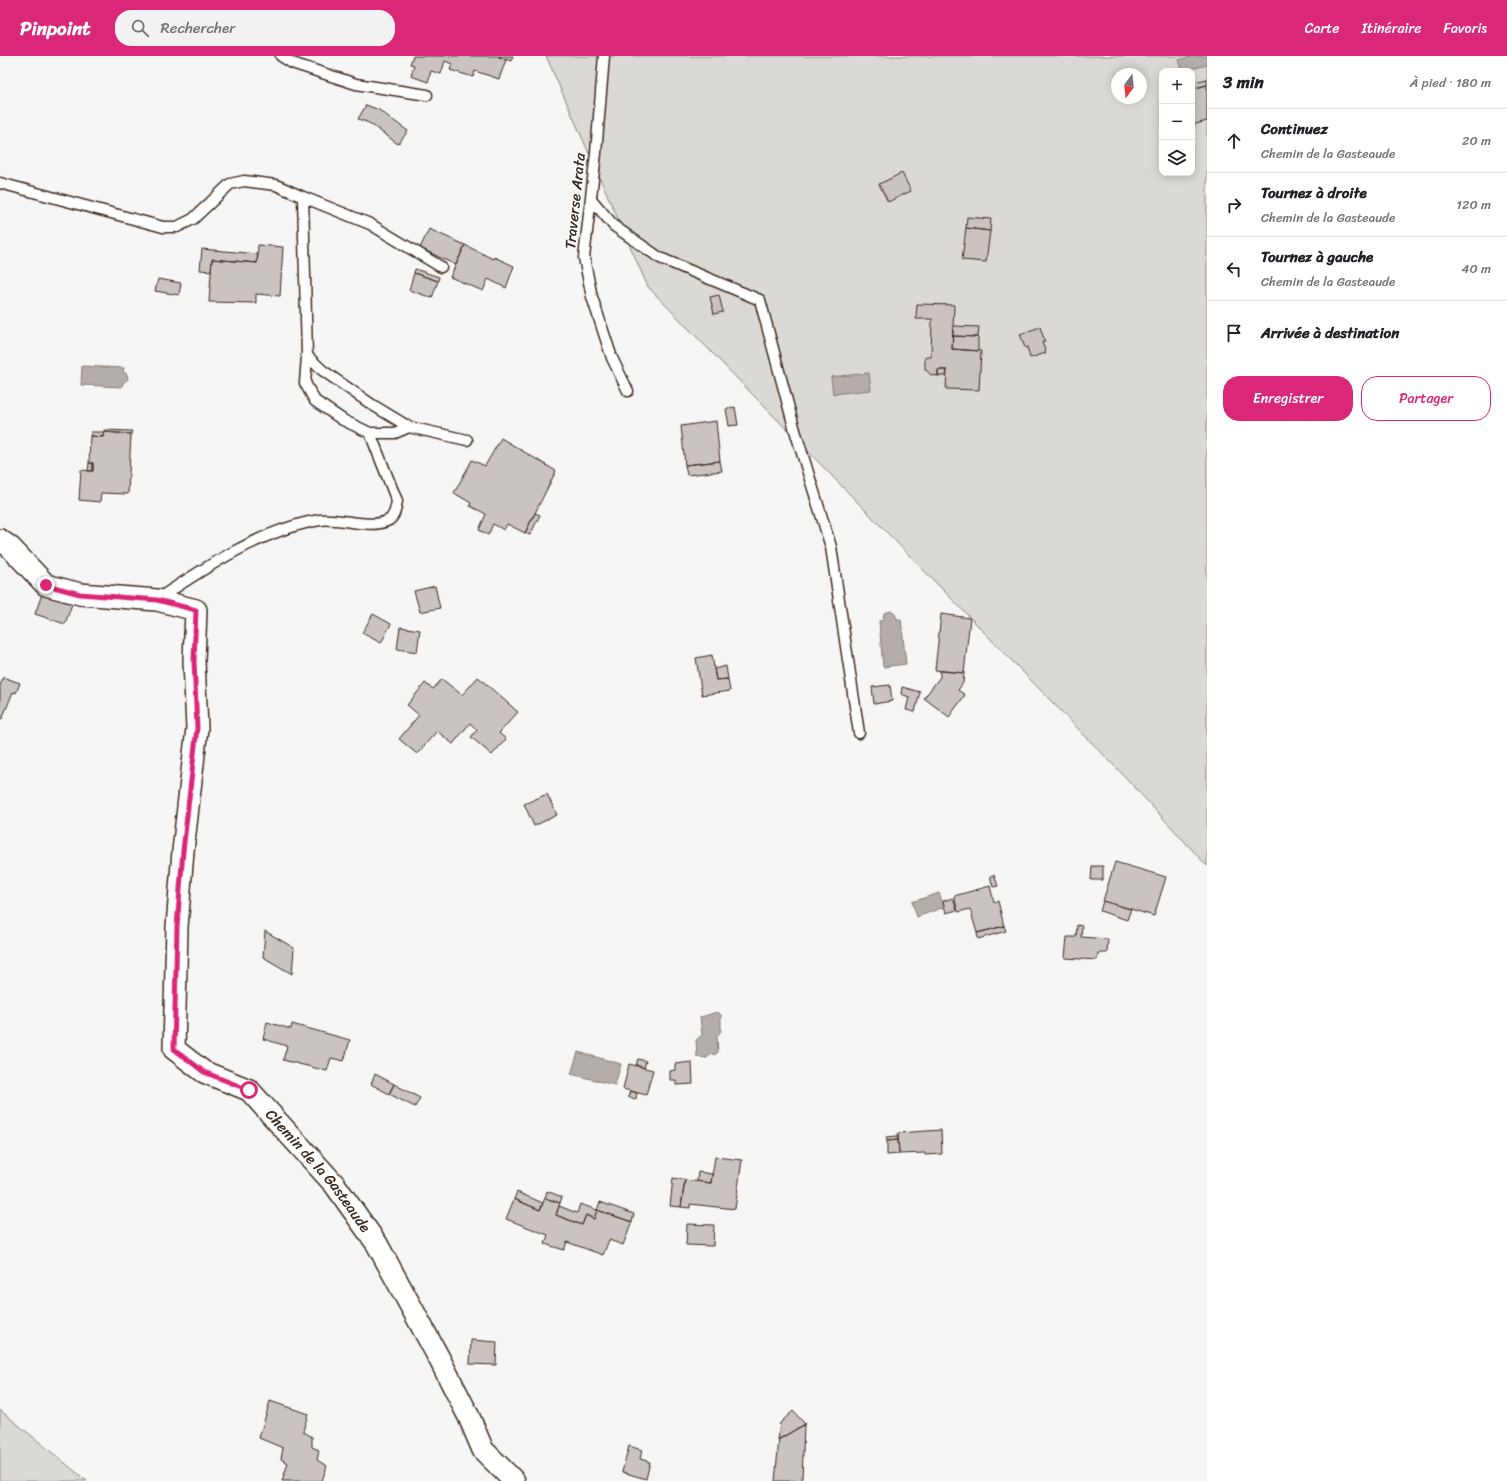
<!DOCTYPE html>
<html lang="fr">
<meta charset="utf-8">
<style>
:root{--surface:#fff;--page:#f2f2f2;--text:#202124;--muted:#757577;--line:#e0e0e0;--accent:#db2777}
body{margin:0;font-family:Sriracha,sans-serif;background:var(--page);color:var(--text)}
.controls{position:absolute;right:12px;top:12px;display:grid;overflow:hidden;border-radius:8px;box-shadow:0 2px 10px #0003}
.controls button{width:36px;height:36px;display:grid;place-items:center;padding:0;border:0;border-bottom:1px solid var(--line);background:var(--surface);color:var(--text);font:20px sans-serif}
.compass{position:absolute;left:1111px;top:12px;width:36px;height:36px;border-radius:50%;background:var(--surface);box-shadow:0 2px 10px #0003;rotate:195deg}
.stop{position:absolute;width:12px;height:12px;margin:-9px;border:3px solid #db2777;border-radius:50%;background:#fff}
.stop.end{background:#db2777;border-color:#fff;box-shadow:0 1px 4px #0008}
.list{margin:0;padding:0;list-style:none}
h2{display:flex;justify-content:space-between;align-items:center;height:52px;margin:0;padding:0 16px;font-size:17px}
h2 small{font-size:13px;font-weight:400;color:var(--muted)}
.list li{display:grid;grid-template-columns:26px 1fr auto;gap:12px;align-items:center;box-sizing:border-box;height:64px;padding:0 16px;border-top:1px solid var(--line)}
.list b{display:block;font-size:15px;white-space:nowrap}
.list p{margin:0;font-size:13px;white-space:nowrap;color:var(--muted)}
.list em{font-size:13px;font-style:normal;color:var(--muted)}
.actions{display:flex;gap:8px;padding:12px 16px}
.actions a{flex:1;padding:9px 0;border:1px solid var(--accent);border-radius:16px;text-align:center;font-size:14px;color:var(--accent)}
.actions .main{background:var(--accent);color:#fff}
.icon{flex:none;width:22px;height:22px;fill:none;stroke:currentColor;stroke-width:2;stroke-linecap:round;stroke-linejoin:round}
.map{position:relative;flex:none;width:1207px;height:1425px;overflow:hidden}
header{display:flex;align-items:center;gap:24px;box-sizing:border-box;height:56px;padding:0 20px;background:var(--accent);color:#fff}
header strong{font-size:19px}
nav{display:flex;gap:22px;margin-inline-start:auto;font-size:14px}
.search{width:280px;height:36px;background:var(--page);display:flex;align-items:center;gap:10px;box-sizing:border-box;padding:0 14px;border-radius:16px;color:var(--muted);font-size:15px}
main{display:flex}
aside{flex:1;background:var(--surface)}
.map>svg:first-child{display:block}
</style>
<header>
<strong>Pinpoint</strong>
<div class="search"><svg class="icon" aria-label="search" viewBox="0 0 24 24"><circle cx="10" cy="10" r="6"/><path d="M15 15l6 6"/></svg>Rechercher</div>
<nav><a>Carte</a><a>Itinéraire</a><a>Favoris</a></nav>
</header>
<main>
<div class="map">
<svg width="1207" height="1425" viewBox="0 0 1207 1425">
<rect width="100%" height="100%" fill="#f7f6f6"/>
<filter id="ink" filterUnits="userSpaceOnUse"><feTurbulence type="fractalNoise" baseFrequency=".025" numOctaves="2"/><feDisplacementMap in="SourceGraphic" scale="8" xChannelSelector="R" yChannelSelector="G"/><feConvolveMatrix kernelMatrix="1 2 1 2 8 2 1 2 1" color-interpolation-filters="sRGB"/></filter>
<g filter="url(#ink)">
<!-- green -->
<path fill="#dbd9d6" stroke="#8b827a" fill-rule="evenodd" d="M546,0h661v810l-80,-87 -479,-492zM1162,15h30v102h-30zM1117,18h24v24h-24z
M0,1354l87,71h-87z"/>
<!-- water -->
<path fill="#b4aeaa" stroke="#847972" d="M1194,0h13v9l-24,6 -4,-11z
M82,310l42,2 -1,4 4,2 1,5 -5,4 -1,4 -41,-2z
M869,317l2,17 -38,4 -2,-17z
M891,555l3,1 3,7h4l5,45 -23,3 -4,-46 4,-1 1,-7z
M939,837l5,14 -27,10 -5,-15z
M718,956l3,3v16l-4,5 1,16 -2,2 -6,1 -3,3 -10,-1 -1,-17 6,-5 -2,-18c7,-1 11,-4 18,-5z
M578,996l43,12 -6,21 -44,-11z"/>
<!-- building -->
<path fill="#c9c3c1" stroke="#3b2a1e" d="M413,0h86v1l7,3 -7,19 -24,-8 -2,6 -23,-7 2,-6 -7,-3 -4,13 -10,-3 -3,11 -17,-6 3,-11 -4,-1z
M499,0h14l-2,5 -12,-4z
M1207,23v6l-12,3 -1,-6z
M1207,29v36l-15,4v-36z
M366,49l13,5 29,21 -10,13 -29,-21 -11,-4z
M902,117l9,18 -23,11 -9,-18z
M967,161l24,2 -1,12 -24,-3z
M966,172l24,3 -4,31 -24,-2z
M429,173l36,16 -9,20 -36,-17z
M258,189l25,2 -3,49 -24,-2v9l-47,-1 3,-43 45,4z
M465,189l28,14 1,-2 20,9 -8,22 -18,-9 -5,12 -33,-14z
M202,193l56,5 -1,9 -45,-4 -1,12 -11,-1z
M415,213l24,8 -1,4 -24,-8z
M414,217l24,8 -6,17 -23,-8z
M158,223l23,4 -2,12 -24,-4z
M719,239l4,17 -9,2 -4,-17z
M917,248l37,1 -2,44 29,2 -2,39 -33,-1 1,-19h-9v6l-7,-1 -6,-6v-12h6l1,-38h-16z
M953,270l26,1 -1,10 -25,-1z
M1040,271l5,15h-3l4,11 -16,5 -3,-11 -2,1 -5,-14z
M953,280l25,1v14l-26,-2z
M938,314h9l-1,6h-8z
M735,351l3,18 -9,1 -3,-17z
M716,365l4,40 -35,4 -4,-39z
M104,374l28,1 -1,3 -27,-2z
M91,376h13l-1,5 -13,-1z
M104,376l27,2 -3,60 -27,-1 -1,9 -21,-2 2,-30 12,1v-8h-4l1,-27 13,1z
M501,382l55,33 -31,62 -18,-9 -3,6 -11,-6 -5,11 -9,-5 7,-16 -16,-8 1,-3 -17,-10 18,-33 13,6z
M720,405l2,10 -35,4 -2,-10z
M89,407h4v8h-5z
M535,457l5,2 -10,20 -5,-2z
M435,530l5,22 -20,4 -6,-21z
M42,538l30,10 -7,20 -30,-10z
M373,558l18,10 -10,19 -19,-10z
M941,558l29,4 -6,55 -29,-3z
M400,571l20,3 -3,22 -20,-3z
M712,599l4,25 12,-1 2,12 -28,4 -6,-37z
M726,610l2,13 -12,1 -2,-11z
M940,615l24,2 -1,10 -5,7 7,5 -16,22 -25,-19 16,-21z
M3,621l17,6 -4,10 -3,-1 -11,27 -2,-1v-32z
M478,621l40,35 -19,21 7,6 -14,16 -21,-18 6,-7 -7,-7 -17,21 -16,-13 -20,23 -18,-15 20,-24 -12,-10 18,-22 8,6 9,-10 20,16z
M890,629l2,16 -18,3 -2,-17z
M902,631l18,5 -5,20 -9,-2 3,-13 -8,-3z
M547,738l10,21 -23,11 -10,-22z
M1115,806l51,15 -12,39 -51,-15z
M1092,810h11v14h-12z
M994,819l4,11 -5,1 -3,-11z
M990,830l4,16 4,-1 6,25 -27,7 -7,-24 -12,3 -4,-16z
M953,842l4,12 -11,3 -3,-12z
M1103,845l28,8 -4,11 -27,-9z
M1077,869l5,1 -1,11 27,2 -1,14h-9l-1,7 -32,-2 2,-21h9z
M1004,870l2,5 -28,8 -1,-6z
M265,875l29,17 -2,26 -29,-17z
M267,966l24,7 1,-5 58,16 -6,21 -13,-3 -4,13 -44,-11 4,-14 -24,-7z
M638,1003l8,2 -2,7 -8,-3z
M692,1006l1,22 -17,1v-5h-6v-9l5,-1v-6z
M629,1008l24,6 -7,25 -23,-6z
M375,1018l19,10 -5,10 -18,-10z
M394,1028l26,14 -5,9 -26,-13z
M630,1035l7,2 -1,6 -8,-2z
M941,1074l1,24 -17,1v-2l-26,1 -1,-21z
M898,1080v4l-11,1 -1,-4z
M898,1084l1,14 -12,1v-14z
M715,1101l27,3 -7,49 -45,-5v4l-9,-1 4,-27 26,3z
M698,1116l14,2 -1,9 -14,-2z
M673,1122l12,2 -4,27 -11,-1z
M547,1135l15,6 -2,6 -15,-5z
M517,1136l26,11 -3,7 -26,-11z
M545,1142l15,5 -4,12 26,10 4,-10 8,4 3,-9 35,12 -9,23 -14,-5 -6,15 -36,-13 -3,8 -19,-6 3,-9 -42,-16 8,-20 26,11z
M600,1146l34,12 -2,8 -35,-12z
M580,1148l17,6 -3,9 -8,-4 -4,10 -26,-10 3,-9 18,7z
M687,1168l27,1 -1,21 -27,-1z
M471,1284l26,2 -1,23 -26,-1z
M270,1345l38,13 -5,17 9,6v10l7,3 -2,10 10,6 -5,15h-40l6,-18 -7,-4 2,-11 -24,-10z
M793,1355l12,13 -27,16 2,-17z
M804,1369l-2,56h-27l4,-42z
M629,1390l13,4 -2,9 10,3 -4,17 -24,-7z"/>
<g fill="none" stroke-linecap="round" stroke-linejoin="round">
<!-- service casing -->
<g stroke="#3b2a1e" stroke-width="13">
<path id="service" d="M281,0l11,7 64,21 71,11
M604,0l-8,97 -12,105 8,39 20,61 16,33
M0,127l163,44h14l16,-8 37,-35 14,-3 32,4 27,12 67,27 71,43
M303,141l4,159 15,14 49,34 38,23 58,13
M591,143l23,27 46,32 100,42 34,127 37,120 28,186
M307,300l-2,27 10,18 28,19 27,13h25l14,-6
M158,543c46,-31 105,-70 162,-79 20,-3 51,10 69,0 6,-4 7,-13 8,-19l-27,-68"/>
</g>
<!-- minor casing -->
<g stroke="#3b2a1e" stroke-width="24">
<g id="minor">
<path id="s1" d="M0,484l10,7 36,38 34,9 77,6 39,10 -2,51 3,67 -14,123 -6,76 -3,122 30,23 45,18 86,95 42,59 63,116 29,57 14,33 31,31"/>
</g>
</g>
<!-- service -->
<use href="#service" stroke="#fff" stroke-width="10"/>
<!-- minor -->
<use href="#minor" stroke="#fff" stroke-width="21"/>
</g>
</g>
<g fill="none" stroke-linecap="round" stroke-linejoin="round" filter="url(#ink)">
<!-- route -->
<path stroke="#db2777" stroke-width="5" d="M46,529l34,9 77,6 39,10 -2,51 3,67 -14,123 -6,76 -3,122 30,23 45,18"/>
</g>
<g text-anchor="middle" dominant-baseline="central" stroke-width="3" stroke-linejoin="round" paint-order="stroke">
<!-- street labels -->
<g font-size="15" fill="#3b2a1e" stroke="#fff">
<text transform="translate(575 145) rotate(-84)">Traverse Arata</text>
<text stroke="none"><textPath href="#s1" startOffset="850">Chemin de la Gasteaude</textPath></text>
</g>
</g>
</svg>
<div class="controls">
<button>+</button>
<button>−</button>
<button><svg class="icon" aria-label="layers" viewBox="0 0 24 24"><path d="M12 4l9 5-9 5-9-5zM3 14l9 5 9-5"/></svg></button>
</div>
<svg class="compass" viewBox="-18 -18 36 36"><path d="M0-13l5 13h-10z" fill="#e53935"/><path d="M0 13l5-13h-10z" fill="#757577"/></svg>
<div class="stop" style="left:249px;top:1034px"></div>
<div class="stop end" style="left:46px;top:529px"></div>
</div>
<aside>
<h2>3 min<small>À pied · 180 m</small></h2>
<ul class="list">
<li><svg class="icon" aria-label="ahead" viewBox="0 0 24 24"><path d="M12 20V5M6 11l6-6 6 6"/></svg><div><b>Continuez</b><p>Chemin de la Gasteaude</p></div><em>20 m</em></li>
<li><svg class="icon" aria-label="right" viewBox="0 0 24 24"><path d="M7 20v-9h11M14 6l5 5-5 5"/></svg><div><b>Tournez à droite</b><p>Chemin de la Gasteaude</p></div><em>120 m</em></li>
<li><svg class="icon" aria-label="left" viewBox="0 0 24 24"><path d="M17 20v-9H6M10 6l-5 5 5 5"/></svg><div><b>Tournez à gauche</b><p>Chemin de la Gasteaude</p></div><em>40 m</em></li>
<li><svg class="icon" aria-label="arrive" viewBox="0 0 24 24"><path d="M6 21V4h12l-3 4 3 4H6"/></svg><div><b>Arrivée à destination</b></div></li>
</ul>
<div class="actions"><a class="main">Enregistrer</a><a>Partager</a></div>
</aside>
</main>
